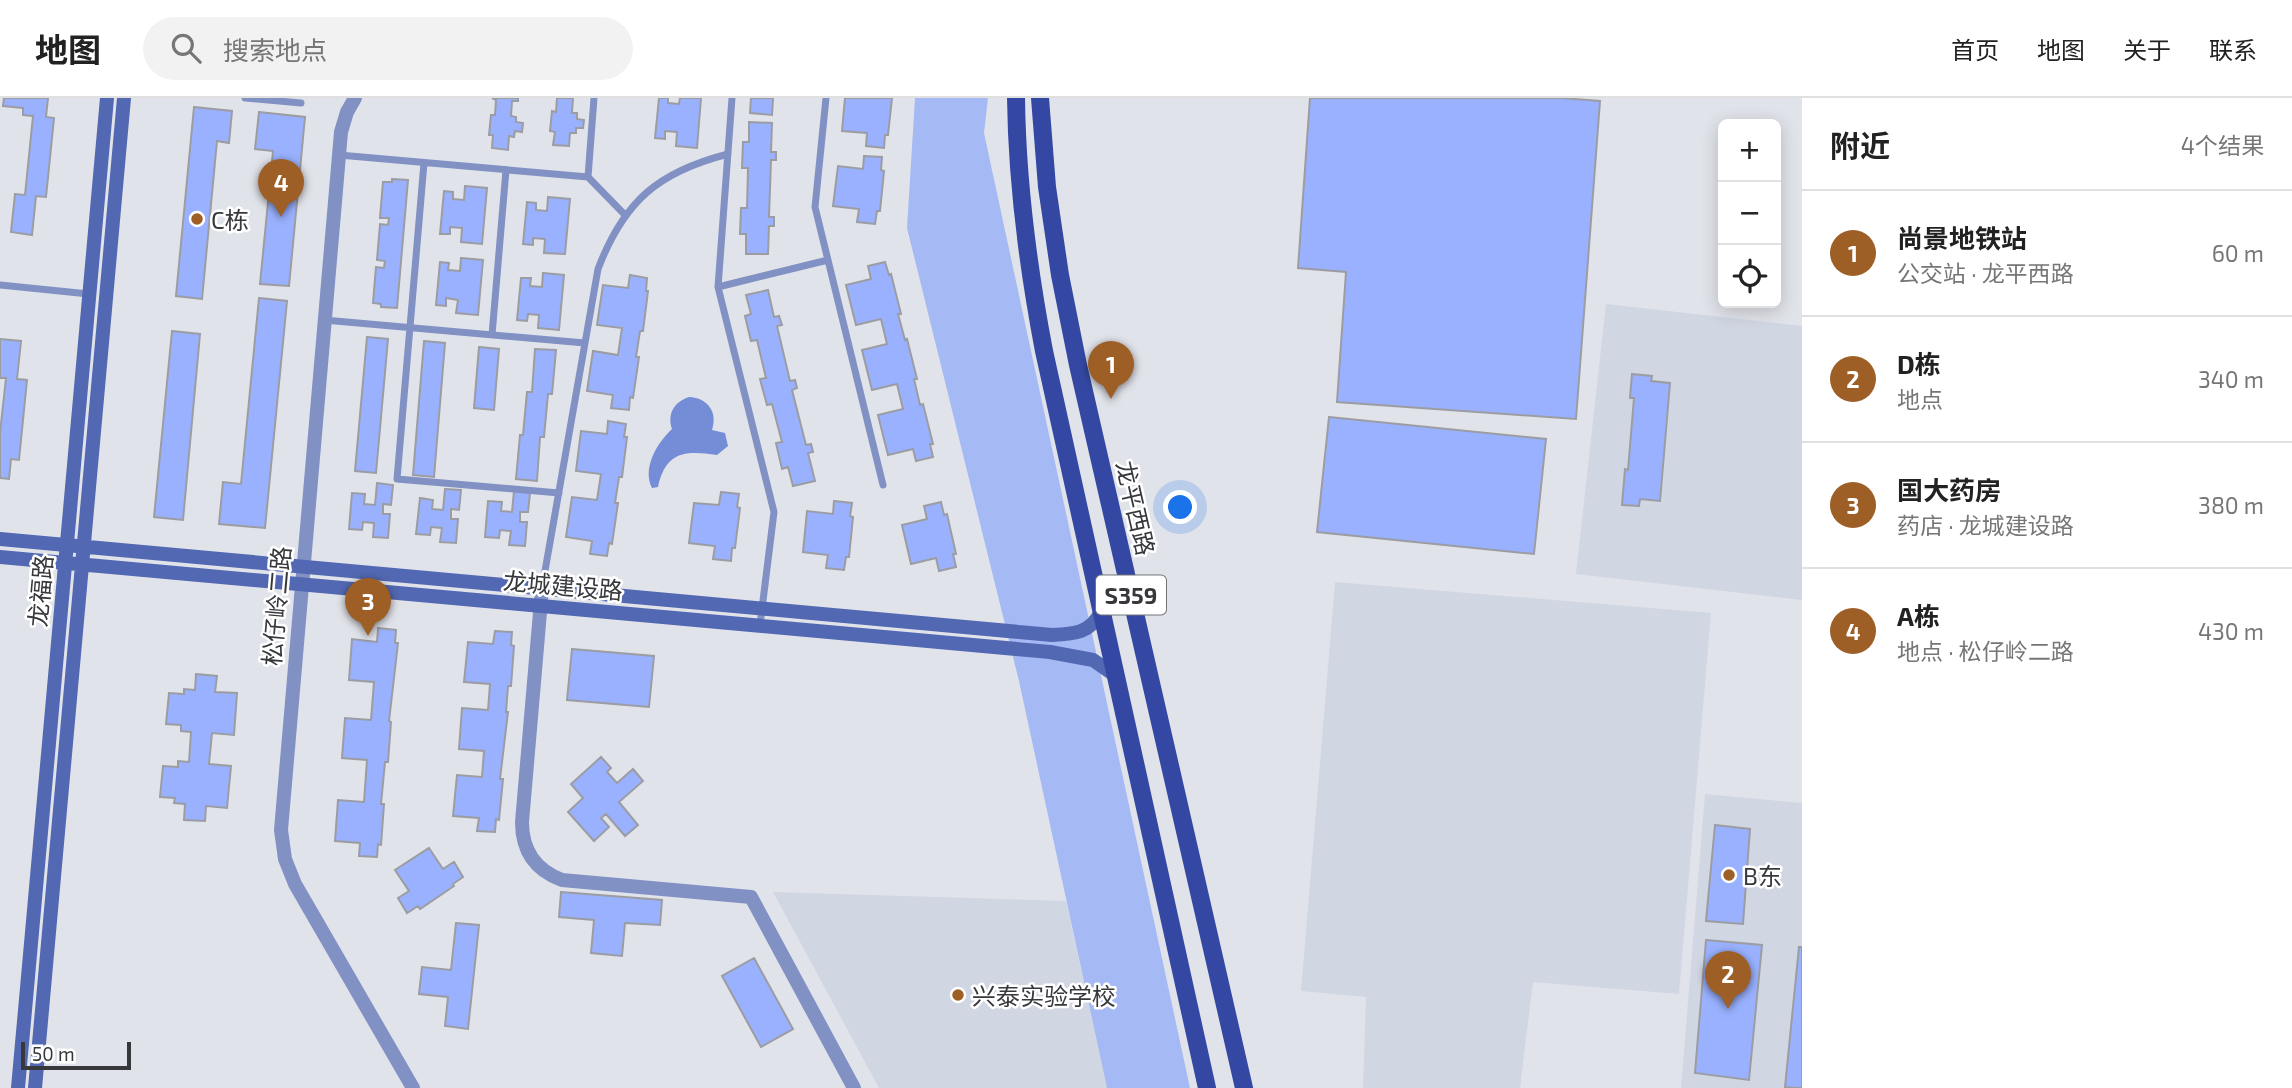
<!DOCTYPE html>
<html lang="zh">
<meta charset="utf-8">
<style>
:root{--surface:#fff;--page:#f2f2f2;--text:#222;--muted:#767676;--line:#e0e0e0;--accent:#9d5f25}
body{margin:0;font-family:"Exo 2","Noto Sans SC",sans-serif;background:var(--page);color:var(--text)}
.controls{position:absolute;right:21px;top:21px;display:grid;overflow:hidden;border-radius:10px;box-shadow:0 4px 18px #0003}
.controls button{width:63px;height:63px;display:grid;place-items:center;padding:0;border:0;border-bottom:2px solid var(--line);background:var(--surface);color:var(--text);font:35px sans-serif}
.scale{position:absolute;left:21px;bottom:18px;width:110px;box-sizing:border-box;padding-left:7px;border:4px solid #37383b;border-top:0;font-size:19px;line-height:24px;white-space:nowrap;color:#37383b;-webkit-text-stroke:5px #fff;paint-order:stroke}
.you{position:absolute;left:1181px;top:410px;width:24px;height:24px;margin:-18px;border:5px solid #fff;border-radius:50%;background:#1a73e8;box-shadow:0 0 0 10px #1a73e833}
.badge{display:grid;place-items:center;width:46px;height:46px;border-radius:50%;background:var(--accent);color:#fff;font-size:23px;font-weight:700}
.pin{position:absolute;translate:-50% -58px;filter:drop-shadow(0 2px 4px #0008)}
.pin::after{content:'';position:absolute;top:37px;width:24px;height:21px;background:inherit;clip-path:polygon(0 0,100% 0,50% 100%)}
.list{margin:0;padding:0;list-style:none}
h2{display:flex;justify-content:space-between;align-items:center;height:91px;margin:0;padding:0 28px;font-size:30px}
h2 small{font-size:23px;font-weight:400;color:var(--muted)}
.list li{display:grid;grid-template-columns:46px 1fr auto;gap:21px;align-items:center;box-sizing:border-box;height:126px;padding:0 28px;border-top:2px solid var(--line)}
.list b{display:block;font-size:26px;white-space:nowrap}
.list p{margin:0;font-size:23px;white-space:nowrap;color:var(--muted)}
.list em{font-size:23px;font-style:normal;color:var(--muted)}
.icon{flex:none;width:38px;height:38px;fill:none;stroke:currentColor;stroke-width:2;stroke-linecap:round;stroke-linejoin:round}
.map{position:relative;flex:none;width:1802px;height:990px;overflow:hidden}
header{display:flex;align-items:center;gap:42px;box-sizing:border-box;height:98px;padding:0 35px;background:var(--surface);border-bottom:2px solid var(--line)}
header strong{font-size:33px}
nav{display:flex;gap:38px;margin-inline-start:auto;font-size:24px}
.search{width:490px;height:63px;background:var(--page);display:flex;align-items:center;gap:18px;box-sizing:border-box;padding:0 24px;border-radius:38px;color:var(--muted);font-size:26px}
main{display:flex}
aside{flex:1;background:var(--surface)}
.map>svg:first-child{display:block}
</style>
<header>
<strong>地图</strong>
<div class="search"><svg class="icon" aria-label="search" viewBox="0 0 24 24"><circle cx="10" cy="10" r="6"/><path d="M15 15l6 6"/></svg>搜索地点</div>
<nav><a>首页</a><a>地图</a><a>关于</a><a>联系</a></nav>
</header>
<main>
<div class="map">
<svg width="1802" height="990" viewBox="0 0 1802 990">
<rect width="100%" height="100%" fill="#e1e3ea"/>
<!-- built -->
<path fill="#d1d6e3" d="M1606,206l196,22v274l-226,-26z
M1335,484l376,31 -32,381 -146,-12 -13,106h-157l3,-91 -65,-6z
M1705,696l97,9v285h-121z
M773,794l293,9 41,187h-228z"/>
<!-- green -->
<path fill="#a5b9f4" d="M915,0h73l-4,35 206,955h-83l-88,-407 -112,-453z"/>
<!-- water -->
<path fill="#758cd7" d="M689,299c19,1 29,15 23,33l13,3 3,13 -11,9c-30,-4 -51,-5 -59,32l-6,1c-10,-20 5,-45 20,-59 -5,-15 2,-27 17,-32z"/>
<!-- building -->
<path fill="#99b1ff" stroke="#9b9da3" stroke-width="2" d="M4,0h44l-2,19 8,1 -8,79 -10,-1 -4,39 -21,-3 4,-38 10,1 8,-79 -10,-1v-7l-20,-2z
M492,0h26v3h-6l-1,15 5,1v5l7,1 -1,9 -7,-1 -1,6 -5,-1 -1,14 -16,-2 1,-13h-4l2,-20h4l1,-15z
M557,0h16l-1,15h5v6l7,1 -1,8h-7v5h-6l-1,13 -16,-1 2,-13 -5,-1 2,-20 4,1z
M659,0h9v5l11,1 1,-6h21l-4,50 -21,-2 1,-14 -12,-1v8l-10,-1z
M751,0h22l-1,17 -22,-2z
M845,0h47l-4,37h-3l-1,13 -18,-2 1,-13 -25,-2z
M1310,0h252l38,3 -24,318 -239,-17 9,-130 -48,-4z
M194,9l38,4 -3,32 -12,-2 -15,158 -26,-3z
M259,14l46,5 -16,169 -29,-2 13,-133 -18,-2z
M749,24l23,1 -1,29h5v8h-5l-2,57h5v9h-5l-1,28h-22v-20h-6l1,-26h6l1,-40h-6l1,-26h6z
M864,58l18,1 -1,13 3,1 -4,40h-3l-2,13 -18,-2 2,-13 -26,-3 5,-40 25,3z
M392,81l16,1 -11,128 -16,-1v-3l-8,-1 3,-36 8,1 1,-7 -8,-1 3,-36 8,1 1,-7h-9l3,-36h9z
M465,88l22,2 -5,56 -21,-2 1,-14 -12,-1v7h-10l4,-43 9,1v7l11,1z
M548,99l22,2 -5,55 -21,-1 1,-14 -12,-1v7l-10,-1 4,-42 9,1v7l11,1z
M461,160l22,2 -5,55 -22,-2 2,-13 -12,-2v8l-10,-1 4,-43 9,1 -1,7 12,1z
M885,164l4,13 2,-1 10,40h-3l7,26 2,-1 10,40h-3l6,26 3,-1 10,40h-3l3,13 -17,4 -3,-12 -25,6 -10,-40 25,-6 -6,-25 -25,6 -10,-40 25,-6 -6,-25 -25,6 -10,-40 25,-6 -3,-13z
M543,175l21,2 -5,55 -21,-2 1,-13 -11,-1 -1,7 -10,-1 4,-42h10l-1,8 12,1z
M630,177l17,3 -1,13h2l-5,40h-3l-4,26h3l-6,41 -3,-1 -1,13 -18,-2 2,-13 -26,-4 6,-40 25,4 4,-27 -25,-3 6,-40 25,3z
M768,192l6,27 5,-1 3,9 -5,1 13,55 5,-1 2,8 -5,2 14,55 5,-1 2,8 -5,1 7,28 -22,5 -5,-19 -6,2 -6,-26 6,-1 -10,-38 -5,1 -7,-26 6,-1 -9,-38 -6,1 -6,-25 6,-2 -5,-19z
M259,200l28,3 -22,227 -46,-4 4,-42 18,2z
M172,233l28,3 -17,186 -29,-3z
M367,239l21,2 -12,134 -21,-2z
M0,241l21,2 -4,38 10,1 -8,80 -8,-1 -2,20 -9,-1v-45l6,-55h-6z
M424,243l21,2 -11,134 -21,-2z
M479,249l20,2 -5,61 -20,-2z
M535,251l21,1 -4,44h-4l-4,43h-4l-3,44 -21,-2 4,-44h3l4,-43h5z
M1632,276l20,2 -1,5 19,2 -10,118 -20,-2 -1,7 -17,-1 3,-36 3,1 6,-72h-4z
M1329,319l217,22 -12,115 -217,-22z
M608,323l18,3 -2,13h3l-5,40h-3l-4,26h3l-6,41 -3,-1 -2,13 -17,-2 2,-13 -26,-4 6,-40 25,3 4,-26 -25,-3 5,-40 26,3z
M377,385l16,2 -2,20 -8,-1v10h7l-2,24 -15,-1 1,-14 -11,-1 -1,8 -13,-1 3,-36 13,1 -1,10 11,1z
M445,391l16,1 -2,20 -8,-1v10h7l-2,24 -16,-1 2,-14 -11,-1 -1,8 -14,-1 4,-36 13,2 -1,9 11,1z
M514,393l16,2 -2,19h-8v10h7l-2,24 -16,-1 2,-14 -11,-1 -1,8 -14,-1 3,-36 14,1 -1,9 11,1z
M721,394l18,2 -2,13 3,1 -5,40h-3l-1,13 -18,-2 2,-13 -26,-3 5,-40 25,2z
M834,403l18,2 -2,13 3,1 -4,40h-3l-2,13 -18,-2 2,-13 -25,-3 4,-41 26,3z
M941,404l3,13 3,-1 9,40h-3l3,13 -17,4 -3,-13 -25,6 -9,-39 25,-6 -3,-13z
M378,530l18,2 -1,13h3l-9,78 2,1 -3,40h-3l-4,42h3l-3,41 -3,-1 -1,13 -18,-1 1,-13 -25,-2 3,-41 26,2 3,-42 -25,-2 3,-40 26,2 3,-38 -25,-2 3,-41 25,3z
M495,533l17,1 -1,13 3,1 -3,40h-3l-2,26h2l-8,67h3l-4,41 -3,-1 -1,13 -18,-1 2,-13 -26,-2 4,-41 25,2 2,-26 -25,-2 3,-41 26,2 2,-26 -26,-2 4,-40 25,2z
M572,551l82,7 -5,51 -82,-7z
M196,576l21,2 -2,16 22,1 -3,42 -22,-2 -3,31 22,2 -4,42 -21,-2 -1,15 -21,-1 1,-16 -11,-1 1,-5 -15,-1 3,-31 15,1v-6l11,1 2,-30 -10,-1v-6l-15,-1 3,-31 15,1v-5l11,1z
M601,659l10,11 -4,4 10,11 16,-14 10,12 -24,21 19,23 -13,11 -19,-22 -5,4 8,9 -15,14 -26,-29 15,-14 -12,-14z
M1715,727l35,4 -7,95 -37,-3z
M429,750l14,21 11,-7 9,15 -10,7 1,2 -34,23 -2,-3 -11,7 -9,-15 11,-7 -14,-21z
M561,794l101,8 -2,25 -35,-2 -3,33 -31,-3 3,-33 -35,-3z
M456,825l23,2 -11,104 -23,-3 3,-29 -29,-3 3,-27 29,3z
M1706,842l56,5 -13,135 -54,-7z
M1799,849h3v141h-7l-10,-1z
M754,860l39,71 -32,18 -39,-71z"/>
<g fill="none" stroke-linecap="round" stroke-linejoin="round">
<!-- lane -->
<path stroke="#8191c4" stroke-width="7" d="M245,0l56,5
M594,0l-6,79 37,38
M732,0l-14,189 56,225 -14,113
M826,0l-11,109 68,278
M339,57l249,22
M424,65l-27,316 162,14
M0,187l89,9
M718,189l110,-27
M324,222l261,23
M492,237l14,-165
M542,490l56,-319c26,-68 60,-97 130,-115"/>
<!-- street -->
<path stroke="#8191c4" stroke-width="14" d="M355,0l-8,14 -6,20 -60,698 4,29 10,25 118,204
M542,491l-20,233c0,28 13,48 40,58l189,17 103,191"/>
<!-- secondary -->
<path stroke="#5368b2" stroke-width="14" d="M0,441l1052,96c23,-1 38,-2 49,-23
M0,459l1050,95 43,8 23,16
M18,990l89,-990
M35,990l89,-990"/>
<!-- primary -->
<path stroke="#3448a3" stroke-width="18" d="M1016,0c1,85 12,169 28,253l163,737
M1040,0l7,89 13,88 18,90 166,723"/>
</g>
<!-- markers -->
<g fill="#9d5f25" stroke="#fff" stroke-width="2.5">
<circle cx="197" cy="121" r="7"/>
<circle cx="1729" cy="777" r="7"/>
<circle cx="958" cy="897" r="7"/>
</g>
<g text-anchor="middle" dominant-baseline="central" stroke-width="5" stroke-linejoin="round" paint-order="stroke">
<!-- shield labels -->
<rect fill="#fff" stroke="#737476" stroke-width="2" x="1096" y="477.5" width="70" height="39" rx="5"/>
<g font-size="23" font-weight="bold" fill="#37383b">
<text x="1131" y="497">S359</text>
</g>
<!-- poi labels -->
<g font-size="24" fill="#37383b" stroke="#fff" text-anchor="start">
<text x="211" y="121">C栋</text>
<text x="1743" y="777">B东</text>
<text x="972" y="897">兴泰实验学校</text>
</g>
<!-- street labels -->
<g font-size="24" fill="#37383b" stroke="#fff">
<text transform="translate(1136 410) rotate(77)">龙平西路</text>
<text transform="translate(563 487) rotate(5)">龙城建设路</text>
<text transform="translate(40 493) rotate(-85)">龙福路</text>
<text transform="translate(276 508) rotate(-85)">松仔岭二路</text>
</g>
</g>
</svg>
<div class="controls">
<button>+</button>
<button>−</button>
<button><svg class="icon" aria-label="locate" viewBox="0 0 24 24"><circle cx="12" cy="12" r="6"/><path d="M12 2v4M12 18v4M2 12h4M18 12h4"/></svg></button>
</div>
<div class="scale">50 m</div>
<div class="you"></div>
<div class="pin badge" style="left:1111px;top:301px">1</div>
<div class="pin badge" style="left:1728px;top:911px">2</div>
<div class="pin badge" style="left:368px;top:538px">3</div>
<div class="pin badge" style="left:281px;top:119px">4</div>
</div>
<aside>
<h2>附近<small>4个结果</small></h2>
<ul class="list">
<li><span class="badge">1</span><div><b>尚景地铁站</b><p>公交站 · 龙平西路</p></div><em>60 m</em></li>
<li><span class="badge">2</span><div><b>D栋</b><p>地点</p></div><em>340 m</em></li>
<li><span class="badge">3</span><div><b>国大药房</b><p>药店 · 龙城建设路</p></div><em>380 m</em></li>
<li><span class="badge">4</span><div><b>A栋</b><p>地点 · 松仔岭二路</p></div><em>430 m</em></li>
</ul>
</aside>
</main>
